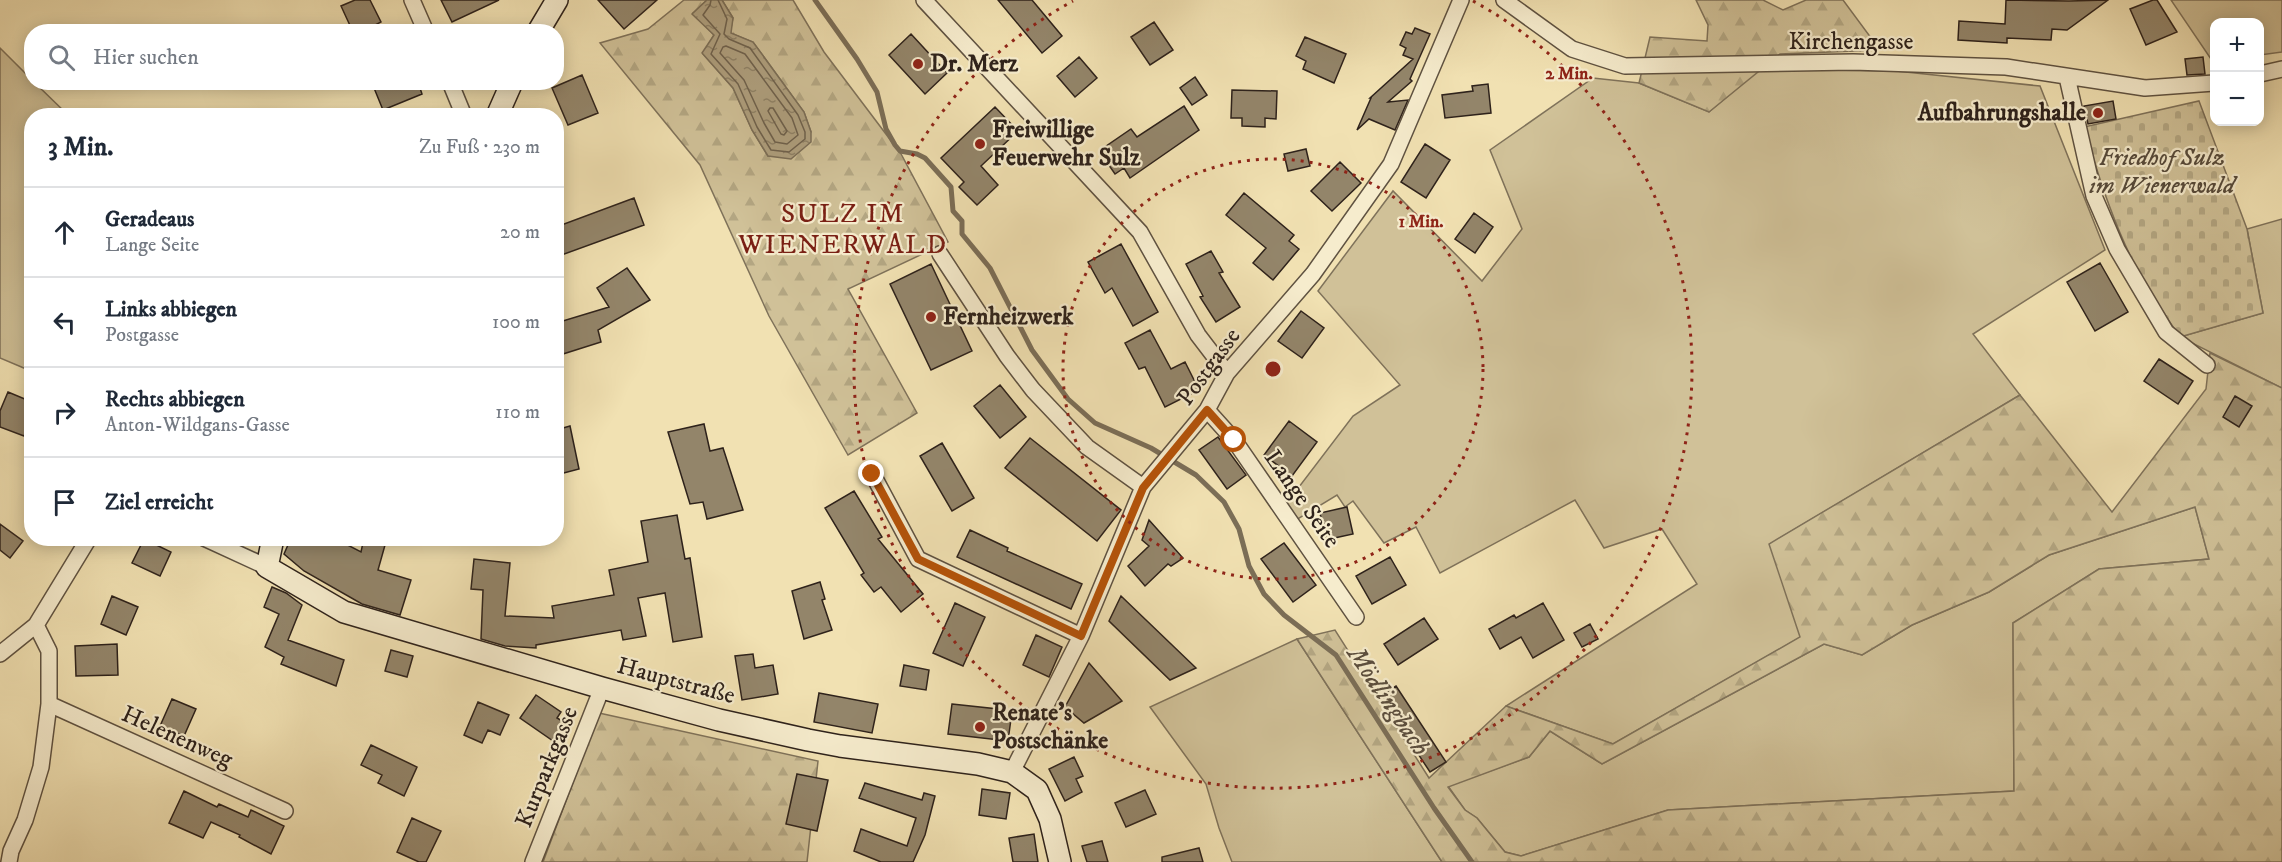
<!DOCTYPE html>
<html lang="de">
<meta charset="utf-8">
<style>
:root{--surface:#fff;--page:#f6f6f7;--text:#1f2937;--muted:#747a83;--line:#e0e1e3}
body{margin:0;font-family:"IM FELL DW Pica",serif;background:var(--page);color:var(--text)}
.controls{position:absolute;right:18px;top:18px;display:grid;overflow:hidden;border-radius:12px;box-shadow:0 3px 15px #0003}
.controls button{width:54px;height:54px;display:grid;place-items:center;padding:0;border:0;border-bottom:2px solid var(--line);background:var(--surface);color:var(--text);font:30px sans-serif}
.stop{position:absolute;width:18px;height:18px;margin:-14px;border:4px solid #b45309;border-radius:50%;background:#fff}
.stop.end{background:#b45309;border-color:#fff;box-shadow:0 2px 6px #0008}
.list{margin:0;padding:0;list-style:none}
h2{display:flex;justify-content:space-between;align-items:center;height:78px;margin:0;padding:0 24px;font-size:26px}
h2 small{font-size:20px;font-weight:400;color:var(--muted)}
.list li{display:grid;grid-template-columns:39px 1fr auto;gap:18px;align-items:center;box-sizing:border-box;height:90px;padding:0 24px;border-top:2px solid var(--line)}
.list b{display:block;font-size:22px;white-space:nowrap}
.list p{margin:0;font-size:20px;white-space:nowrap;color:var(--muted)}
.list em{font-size:20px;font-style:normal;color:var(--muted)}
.icon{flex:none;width:33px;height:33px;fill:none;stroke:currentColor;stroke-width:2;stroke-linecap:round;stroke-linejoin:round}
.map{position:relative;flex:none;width:2282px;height:862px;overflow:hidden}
.search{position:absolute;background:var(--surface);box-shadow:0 3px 15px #0003;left:24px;top:24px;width:540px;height:66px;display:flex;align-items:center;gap:15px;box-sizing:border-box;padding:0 21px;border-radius:24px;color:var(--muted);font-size:22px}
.panel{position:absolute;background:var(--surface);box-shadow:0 3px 15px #0003;left:24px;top:108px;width:540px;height:438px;border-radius:24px}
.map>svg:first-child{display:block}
</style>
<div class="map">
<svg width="2282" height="862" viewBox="0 0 2282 862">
<defs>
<pattern id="forest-firs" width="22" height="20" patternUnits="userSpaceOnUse" patternTransform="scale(1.5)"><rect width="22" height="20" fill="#d0c198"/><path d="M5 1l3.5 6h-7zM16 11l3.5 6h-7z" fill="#b3a682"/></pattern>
<pattern id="cemetery-stones" width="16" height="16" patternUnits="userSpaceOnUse" patternTransform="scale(1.5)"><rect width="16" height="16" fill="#d0c198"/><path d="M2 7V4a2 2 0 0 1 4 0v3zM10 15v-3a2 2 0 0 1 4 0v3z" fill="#b3a682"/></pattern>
<pattern id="water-ripples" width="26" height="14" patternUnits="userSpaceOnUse" patternTransform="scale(1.5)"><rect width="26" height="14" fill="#afa07f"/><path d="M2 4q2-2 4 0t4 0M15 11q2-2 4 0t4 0" fill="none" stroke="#8f8267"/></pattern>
</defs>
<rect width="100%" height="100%" fill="#f1e1b2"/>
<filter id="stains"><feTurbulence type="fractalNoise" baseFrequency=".00333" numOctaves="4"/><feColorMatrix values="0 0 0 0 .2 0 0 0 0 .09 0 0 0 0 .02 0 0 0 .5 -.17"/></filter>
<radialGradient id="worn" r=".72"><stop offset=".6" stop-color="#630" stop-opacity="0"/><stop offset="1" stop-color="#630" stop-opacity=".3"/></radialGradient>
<!-- green -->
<path fill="#d0c198" stroke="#7f725a" stroke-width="1.5" d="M2171,0h111v52l-22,3v-33h-46v40h-1z
M0,48l31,31 1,3 3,1 33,32 -36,1 -1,255 -31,-13z
M1760,69l136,2 144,15 65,164 -132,84 47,61 -250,149 31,93 -188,107 -107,-38 191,-122 -35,-55 -58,19 -29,-48 -135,73 -24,-46 -32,16 -31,-42 -8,6 -8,-12 -41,25 -10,-16 67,-88 47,-31 -82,-94 75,-100 89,90 40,-52 -32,-79 103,-72 46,5 70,29z
M2282,219v169l-102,-51 83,-24 -16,-84z
M2195,507l14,52 -110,10 -86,54 1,168 -346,19 -147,46 -16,-4 -28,-34 -12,-8 -17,-24 81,-29 21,-26 52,33 222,-120 38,11 50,-30 77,-33 60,-37z
M1297,639l145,223h-210l-13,-34 -13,-44 -56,-77z"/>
<!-- forest -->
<path fill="url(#forest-firs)" stroke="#7f725a" stroke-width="1.5" fill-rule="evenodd" d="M684,0h23l-14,13 21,22 -11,19 30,34 19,42 16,26 43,-24 -7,-20 -51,-70 -23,-9 3,-15 -11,-18h71l31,52 77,102 47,88 -100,47 69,124 -69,42 -79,-139 -69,-151 -100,-122 48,-14z
M1696,0h67l20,10 23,-10h37l37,50 -100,4 -71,58 -70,-29 11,-46 57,4 1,-16z
M2210,353l72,35v474h-840l-145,-223 38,-9 94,148 77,-72 107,38 187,-107 -31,-93 251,-149 92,117 94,-123zM2195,507l14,52 -110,10 -86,54 1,168 -346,19 -147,46 -16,-4 -28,-34 -12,-8 -17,-23 81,-30 21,-26 52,33 222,-120 38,11 50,-30 77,-33 60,-37z
M599,713l219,48 -11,101h-264z"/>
<!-- cemetery -->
<path fill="url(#cemetery-stones)" stroke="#7f725a" stroke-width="1.5" d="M2199,101l48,128 16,84 -83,24c-12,-18 -25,-36 -36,-55 -27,-47 -45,-103 -60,-155z"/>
<!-- water -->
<path fill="url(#water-ripples)" stroke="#7b6e57" stroke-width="1.5" d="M707,0h15l11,18 -2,15 22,9 51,70 7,20v10l-20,17 -23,-3 -16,-26 -19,-42 -31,-35 12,-18 -22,-21z"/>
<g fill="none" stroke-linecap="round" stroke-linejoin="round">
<!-- shore -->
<path stroke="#6e614d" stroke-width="1.5" d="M711,0l-1,5 -7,10 17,19 -9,20 27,30 19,43 14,23 18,2 16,-13v-7l-7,-17 -48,-67 -21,-9 -5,-5 3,-15 -9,-19
M726,46l19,8 47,64 6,17 -11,9 -12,-2 -11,-19 -20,-43 -24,-27 3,-6z
M770,108h3l14,23 -3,4 -3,-1 -13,-23z"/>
<!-- stream -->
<path stroke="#7b6e57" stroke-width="5" d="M815,0l42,59 20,33 9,37 9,16 5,6 17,3 8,4 26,29 2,24 9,10v13l28,34 42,82 36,49 27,24 56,25 45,27 28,27 15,27 10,37 15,28 20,21 52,40 98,153 38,54"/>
</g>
<!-- building -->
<path fill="#93856a" stroke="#2e221b" stroke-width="1.5" d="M355,0h15l11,22 -19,10h-9l-12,-26z
M441,0h58l-47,22z
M598,0h59l-33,29z
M998,0h34l30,36 -20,17z
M2006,0l63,1 39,-1 -41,30 -15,-1 -1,11 -44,-2v5l-49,-3 1,-19 46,3z
M2153,0h4l20,32 -31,13 -16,-36z
M1154,22l19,28 -23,15 -19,-28z
M1415,28l15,6 -20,45 2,2 -24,21 20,-2 -13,30 -26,-11 -12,11 14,-32h-1l43,-39 -10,-4 3,-7 -6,-3 6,-13 6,2z
M911,34l36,39 -22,21 -36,-39z
M1305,37l41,17 -12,29 -31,-14 3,-8 -10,-5z
M1079,57l18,21 -22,19 -18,-21z
M2203,57l2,17 -18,1 -2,-16z
M582,75l16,38 -30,12 -16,-37z
M1195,77l12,18 -15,10 -12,-17z
M387,82h31l4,12 -39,16 -9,-22z
M1488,84l3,29 -46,5 -3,-23 31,-4 -1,-5z
M1232,90l45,1 -1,28 -11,-1v9l-23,-1v-8h-11z
M2113,101l3,18 -28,5 -4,-18z
M1184,106l15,24 -69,48 -6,-10 -9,6 -16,-23 32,-22 6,8z
M995,107l23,24 -37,35 17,19 -21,20 -18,-18 5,-5 -23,-24z
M1425,144l25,16 -24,38 -25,-16z
M1306,149l4,17 -22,5 -4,-17z
M1340,162l21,21 -29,28 -21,-20z
M1244,193l50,42 -5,6 10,8 -26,31 -20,-17 13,-15 -40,-33z
M634,198l10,27 -88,32v-30z
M1474,213l19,14 -18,26 -20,-14z
M1121,244l37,68 -25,14 -21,-38 -7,5 -17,-31z
M1211,251l12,21 -4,1 21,34 -24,15 -16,-25 3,-1 -17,-32z
M2100,263l28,49 -33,19 -28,-49z
M931,264l41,87 -41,19 -41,-86z
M627,268l23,32 -52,30 3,12 -38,12 -7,-20v-11l53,-16 -12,-19z
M1301,311l23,17 -22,30 -24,-17z
M1150,330l21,39 14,-7 14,28 -34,17 -20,-40 -6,2 -14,-26z
M2159,359l34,22 -15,23 -34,-23z
M1000,385l26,32 -26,21 -26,-32z
M8,392l24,10v15l-8,19 -24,-9v-16z
M2235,396l17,10 -13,21 -16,-10z
M1289,421l28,21 -25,34 -28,-21z
M704,424l6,27 13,-3 20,62 -36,9 -4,-17 -13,2 -22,-72z
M570,426l9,43 -23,6v-45z
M1218,437l28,38 -19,14 -28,-39z
M1030,438l91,72 -24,31 -92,-73z
M942,443l32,55 -22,13 -32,-55z
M854,491l28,46 -4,2 45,55 -22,18 -20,-25 -7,5 -13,-17 3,-2 -39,-65z
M1347,507l6,27 -28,6 -5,-27z
M677,515l8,44 5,-1 12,79 -29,5 -8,-49 -27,5 8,38 -23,4 -2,-10 -85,15v3l-31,-2 -24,-7 2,-49 -12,-1 3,-30 36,4 -5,53 49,2 -2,-12 62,-11 -5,-25 39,-8 -7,-41z
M1149,520l34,38 -12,8 -3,-2 -23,22 -17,-20 21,-20 -7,-6z
M0,524l23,17 -13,17 -10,-8z
M970,530l38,18 -1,3 75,33 -11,25 -114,-52z
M291,538h43l27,14 3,-14h23l-9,32 33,10 -11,35 -38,-11 -58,-33 -20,-17z
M144,539l27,13 -11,24 -28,-13z
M1284,543l32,42 -23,17 -32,-43z
M1390,557l16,28 -34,19 -16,-28z
M820,582l5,17 -3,1 10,30 -28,9 -12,-48z
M272,587l14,6 16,12 -14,35 56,20 -8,26 -55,-22 3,-7 -19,-10 14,-33 -15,-7z
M112,596l26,11 -12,28 -25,-11z
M1121,596l75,72 -26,12 -61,-59z
M955,603l30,14 -22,49 -30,-13z
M1543,603l21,37 -31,18 -12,-21 -21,12 -11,-20 25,-14 2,3z
M1424,618l14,21 -40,26 -14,-21z
M1590,624l8,15 -16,8 -8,-14z
M1036,635l26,12 -13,30 -26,-12z
M117,644l1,31 -42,1 -1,-30z
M391,650l22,6 -6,21 -22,-6z
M753,654l2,14 18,-3 5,29 -36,6 -7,-44z
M1089,663l33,38 -38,22 -19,-16z
M904,665l25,5 -3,20 -26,-4z
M1396,686l50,76 -16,10 -50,-76z
M819,693l59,11 -6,29 -58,-11z
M536,695l25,17 -4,6 12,7 -13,18 -36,-25z
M172,699l24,10 -12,27 -24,-10z
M478,702l31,13 -9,20 -12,-5 -6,13 -18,-8z
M952,704l46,5 -1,9 14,1 -3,22 -60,-7z
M371,745l46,22 -13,29 -26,-13 4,-8 -21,-10z
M1074,757l9,19 -7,3 6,13 -17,9 -16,-32z
M797,774l31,6 -11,51 -31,-7z
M865,783l57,17 2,-7 11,3 -10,39 -12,27h-32l-27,-11 7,-22 46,17 9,-28 -57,-20z
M982,789l28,4 -4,26 -27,-4z
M1145,790l11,24 -30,13 -11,-24z
M184,791l33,16 2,-3 29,13 3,-7 33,16 -13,28 -32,-17 1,-2 -29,-13 -8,16 -34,-15z
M412,818l29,13 -15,31h-7l-22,-10z
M1034,834l4,28h-25l-4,-24z
M1102,841l6,21h-21l-5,-16z
M1199,848l4,14h-41v-5z"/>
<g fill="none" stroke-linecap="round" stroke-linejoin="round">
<!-- street casing -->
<g stroke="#5f5241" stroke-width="18">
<path id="street" d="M412,0l14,32
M924,0l216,232 58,103 29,38
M1504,0l68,49 53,17 228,-4 153,5 139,21 69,-5
M2260,74l22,-5
M2067,77l27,119 23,53 49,83 41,33
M450,82l14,34
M940,254l67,102 26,34 54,57 56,40
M1207,410l27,30 122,177
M872,473l46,86 163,77
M204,538l63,29
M0,654l36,-29 53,-87
M49,704l236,107
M1012,772l69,-136 62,-149 64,-77 20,-37 86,-99 78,-110 70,-164
M9,862l2,-11 14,-31 16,-53 8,-63v-53l-13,-26
M533,862l69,-174"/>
</g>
<!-- secondary casing -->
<g stroke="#2e221b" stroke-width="24">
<path id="secondary" d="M538,32l19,-32
M497,116l15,-34
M273,538l-6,29 77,45 258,76 117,32 89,20 32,6 138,18 34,8 25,18 13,29 10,43"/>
</g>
<!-- street -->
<use href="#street" stroke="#f6eccd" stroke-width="15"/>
<!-- secondary -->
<use href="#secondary" stroke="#f6eccd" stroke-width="21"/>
</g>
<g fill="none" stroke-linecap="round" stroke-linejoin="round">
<!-- route -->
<path stroke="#b45309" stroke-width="8" d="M872,474l46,85 163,77 62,-148 64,-78 27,30"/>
</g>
<!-- distance rings -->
<g fill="none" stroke="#8f2418" stroke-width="3" stroke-dasharray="3 6">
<circle cx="1273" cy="369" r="210"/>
<path d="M1473 1A419 419 0 1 1 1073 1"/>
</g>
<!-- markers -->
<g fill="#8f2418" stroke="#f6eccd" stroke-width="2">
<circle cx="918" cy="64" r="6"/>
<circle cx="2098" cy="113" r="6"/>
<circle cx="980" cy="144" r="6"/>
<circle cx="931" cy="317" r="6"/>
<circle cx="980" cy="727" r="6"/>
</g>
<g text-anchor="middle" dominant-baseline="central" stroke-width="4.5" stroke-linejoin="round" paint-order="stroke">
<!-- street labels -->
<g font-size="24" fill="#2e221b" stroke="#f6eccd">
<text x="1851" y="42">Kirchengasse</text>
<text transform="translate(1209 367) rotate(-54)">Postgasse</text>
<text transform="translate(1302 499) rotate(55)">Lange Seite</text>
<text transform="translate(676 681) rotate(15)">Hauptstraße</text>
<text transform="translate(177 737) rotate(24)">Helenenweg</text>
<text transform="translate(547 767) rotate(-68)">Kurparkgasse</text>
</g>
<!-- poi labels -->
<g font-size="24" font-weight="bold" fill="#2e221b" stroke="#f6eccd" text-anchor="start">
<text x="930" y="64">Dr. Merz</text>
<text x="2086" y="113" text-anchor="end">Aufbahrungshalle</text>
<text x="992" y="130">Freiwillige<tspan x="992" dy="28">Feuerwehr Sulz</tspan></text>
<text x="943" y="317">Fernheizwerk</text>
<text x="992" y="713">Renate's<tspan x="992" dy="28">Postschänke</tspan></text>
</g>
<!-- park labels -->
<g font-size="24" font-style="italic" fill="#564a3a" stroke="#f6eccd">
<text x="2162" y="158">Friedhof Sulz<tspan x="2162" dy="28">im Wienerwald</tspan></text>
</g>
<!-- water labels -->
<g font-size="26" font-style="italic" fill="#5b4e3e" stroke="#f6eccd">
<text transform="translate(1388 701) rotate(56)">Mödlingbach</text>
</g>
<!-- quarter labels -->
<g font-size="27" letter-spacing="1.5" fill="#7a1f14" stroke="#f6eccd">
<text x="843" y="214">SULZ IM<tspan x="843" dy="31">WIENERWALD</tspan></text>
</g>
</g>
<circle cx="1273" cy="369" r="9" fill="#8f2418" stroke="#f6eccd" stroke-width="3"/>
<g font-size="18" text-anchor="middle" font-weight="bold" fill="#8f2418" stroke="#f6eccd" stroke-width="4.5" stroke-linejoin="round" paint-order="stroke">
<text x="1569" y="79">2 Min.</text>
<text x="1421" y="227">1 Min.</text>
</g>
<rect width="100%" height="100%" filter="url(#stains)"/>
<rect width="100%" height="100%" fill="url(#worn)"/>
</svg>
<div class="controls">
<button>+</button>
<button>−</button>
</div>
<div class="stop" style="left:1234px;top:440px"></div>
<div class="stop end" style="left:872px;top:474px"></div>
<div class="search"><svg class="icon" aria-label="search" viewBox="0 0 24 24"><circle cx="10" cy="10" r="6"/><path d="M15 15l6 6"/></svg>Hier suchen</div>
<section class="panel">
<h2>3 Min.<small>Zu Fuß · 230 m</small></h2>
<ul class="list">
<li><svg class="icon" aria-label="ahead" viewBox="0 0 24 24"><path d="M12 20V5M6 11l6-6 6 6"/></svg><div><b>Geradeaus</b><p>Lange Seite</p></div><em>20 m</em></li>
<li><svg class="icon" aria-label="left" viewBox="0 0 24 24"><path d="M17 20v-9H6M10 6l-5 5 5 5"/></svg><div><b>Links abbiegen</b><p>Postgasse</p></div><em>100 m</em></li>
<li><svg class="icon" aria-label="right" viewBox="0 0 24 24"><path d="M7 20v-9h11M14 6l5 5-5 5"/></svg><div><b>Rechts abbiegen</b><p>Anton-Wildgans-Gasse</p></div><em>110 m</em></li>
<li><svg class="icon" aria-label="arrive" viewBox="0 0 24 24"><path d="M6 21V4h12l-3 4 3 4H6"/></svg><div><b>Ziel erreicht</b></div></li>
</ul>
</section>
</div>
